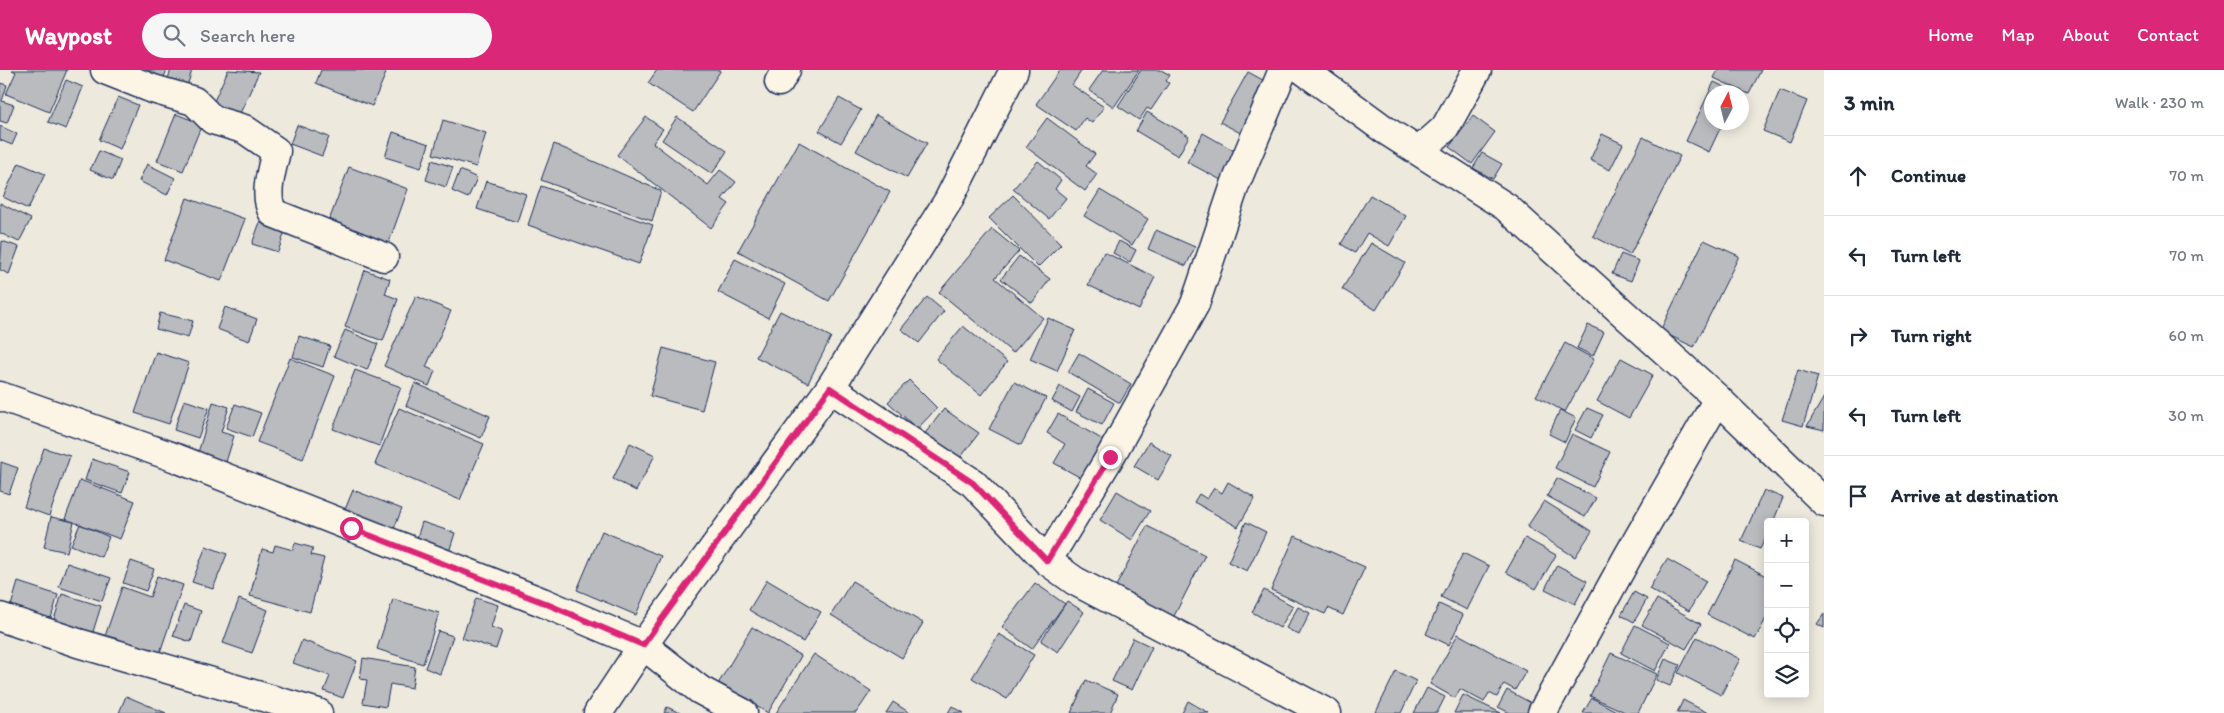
<!DOCTYPE html>
<meta charset="utf-8">
<style>
:root{--surface:#fff;--page:#f6f6f7;--text:#1f2937;--muted:#747a83;--line:#e0e1e3;--accent:#db2777}
body{margin:0;font-family:Itim,sans-serif;background:var(--page);color:var(--text)}
.controls{position:absolute;right:15px;bottom:15px;display:grid;overflow:hidden;border-radius:5px;box-shadow:0 2px 12px #0003}
.controls button{width:45px;height:45px;display:grid;place-items:center;padding:0;border:0;border-bottom:1px solid var(--line);background:var(--surface);color:var(--text);font:25px sans-serif}
.compass{position:absolute;left:1704px;top:15px;width:45px;height:45px;border-radius:50%;background:var(--surface);box-shadow:0 2px 12px #0003;rotate:7deg}
.stop{position:absolute;width:15px;height:15px;margin:-11px;border:4px solid #db2777;border-radius:50%;background:#fff}
.stop.end{background:#db2777;border-color:#fff;box-shadow:0 1px 5px #0008}
.list{margin:0;padding:0;list-style:none}
h2{display:flex;justify-content:space-between;align-items:center;height:65px;margin:0;padding:0 20px;font-size:21px}
h2 small{font-size:16px;font-weight:400;color:var(--muted)}
.list li{display:grid;grid-template-columns:32px 1fr auto;gap:15px;align-items:center;box-sizing:border-box;height:80px;padding:0 20px;border-top:1px solid var(--line)}
.list b{display:block;font-size:19px;white-space:nowrap}
.list em{font-size:16px;font-style:normal;color:var(--muted)}
.icon{flex:none;width:28px;height:28px;fill:none;stroke:currentColor;stroke-width:2;stroke-linecap:round;stroke-linejoin:round}
.map{position:relative;flex:none;width:1824px;height:643px;overflow:hidden}
header{display:flex;align-items:center;gap:30px;box-sizing:border-box;height:70px;padding:0 25px;background:var(--accent);color:#fff}
header strong{font-size:24px}
nav{display:flex;gap:28px;margin-inline-start:auto;font-size:18px}
.search{width:350px;height:45px;background:var(--page);display:flex;align-items:center;gap:12px;box-sizing:border-box;padding:0 18px;border-radius:28px;color:var(--muted);font-size:19px}
main{display:flex}
aside{flex:1;background:var(--surface)}
.map>svg:first-child{display:block}
</style>
<header>
<strong>Waypost</strong>
<div class="search"><svg class="icon" aria-label="search" viewBox="0 0 24 24"><circle cx="10" cy="10" r="6"/><path d="M15 15l6 6"/></svg>Search here</div>
<nav><a>Home</a><a>Map</a><a>About</a><a>Contact</a></nav>
</header>
<main>
<div class="map">
<svg width="1824" height="643" viewBox="0 0 1824 643">
<rect width="100%" height="100%" fill="#eee9dd"/>
<filter id="ink" filterUnits="userSpaceOnUse"><feTurbulence type="fractalNoise" baseFrequency=".02" numOctaves="2"/><feDisplacementMap in="SourceGraphic" scale="10" xChannelSelector="R" yChannelSelector="G"/><feConvolveMatrix kernelMatrix="1 2 1 2 8 2 1 2 1" color-interpolation-filters="sRGB"/></filter>
<g filter="url(#ink)">
<!-- building -->
<path fill="#babbbe" stroke="#1b2f5e" d="M12,0h55l-18,42 -43,-18 10,-22z
M141,0h26l-4,9z
M171,0h21l-6,20 -20,-6z
M228,0l31,2 -23,50 -26,-12z
M321,0h59l6,3 -14,33 -56,-23z
M657,0h64l-28,42 -45,-29z
M1060,0h22l-10,15 32,22 -12,16 -7,-5 -9,13 -40,-27z
M1103,0h36l-25,37 -25,-17z
M1141,0h20l9,5 -4,6 3,2 -18,27 -4,-2 -8,12 -21,-14z
M1718,0h43l-12,24 -35,-16z
M1248,2l26,14 -28,50 -26,-14z
M66,10l17,7 -17,42 -18,-7z
M1714,12l21,10h-23v30h11l-14,30 -23,-11z
M0,13l7,2 -5,16 12,4 -7,18 -7,-2z
M1780,20l27,11 -17,41 -27,-11z
M118,27l20,8 -18,44 -21,-9z
M839,28l22,12 -20,33 -22,-12z
M1147,42l42,24 -11,20 -42,-25z
M176,44l26,10 -19,47 -26,-10z
M876,45l51,28 -20,35 -51,-27z
M1473,46l22,16 -23,32 -23,-17z
M646,47l17,12 -10,14 55,42 12,-15 16,12 -14,17 7,5 -18,24 -94,-73z
M677,47l50,34 -15,23 -50,-34z
M1047,48l48,36 -9,12 11,8 -12,17 -59,-44z
M443,50l43,13 -10,34 -43,-13z
M297,55l32,12 -7,19 -32,-12z
M0,56l17,8 -5,11 -12,-5z
M393,62l36,12 -8,24 -36,-11z
M1203,63l35,20 -15,28 -36,-19z
M1602,64l21,10 -13,26 -20,-10z
M1643,67l37,19 -50,99 -37,-19z
M799,72l91,50 -61,109 -91,-50z
M554,74l107,47 -9,30 -111,-41z
M99,81l22,9 -8,20 -23,-10z
M1482,83l20,11 -9,15 -20,-11z
M432,90l21,7 -7,20 -20,-7z
M1038,91l23,19 -6,9 11,9 -17,21 -36,-30z
M19,93l26,11 -17,35 -25,-12z
M147,94l28,14 -8,17 -28,-14z
M349,97l59,22 -21,59 -60,-22z
M460,100l17,8 -9,20 -16,-7z
M486,111l40,13 -9,28 -40,-13z
M541,116l112,39 -14,39 -111,-39z
M1100,120l48,29 -16,26 -48,-29z
M1013,125l48,49 -23,23 -49,-49z
M1370,125l36,21 -17,30 -22,-13 -12,20 -14,-9z
M187,128l58,21 -24,62 -57,-21z
M0,133l31,16 -12,23 -19,-9z
M260,152l25,9 -7,21 -26,-8z
M992,159l27,22 -24,27 48,40 -30,35 -74,-61z
M1156,160l39,17 -9,19 -38,-17z
M1704,170l35,16 -45,91 -34,-16z
M2,171l17,6 -10,27 -9,-4z
M1119,171l17,9 -6,12 -17,-9z
M1371,173l34,20 -29,47 -34,-21z
M1104,182l51,25 -16,33 -51,-25z
M1621,184l18,7 -8,20 -19,-7z
M1019,186l31,23 -18,24 -31,-24z
M735,189l50,25 -17,34 -50,-26z
M365,200l25,9 -5,15 13,5 -15,42 -38,-14z
M416,226l35,15 -25,56 9,4 -6,15 -45,-20z
M927,227l17,14 -25,32 -18,-14z
M225,237l32,12 -8,22 -32,-12z
M780,241l51,26 -23,46 -52,-26z
M160,243l33,8 -5,17 -32,-9z
M1048,248l27,12 -18,41 -27,-12z
M1588,255l16,7 -11,24 -16,-8z
M963,256l44,36 -26,33 -45,-36z
M345,260l33,14 -11,26 -33,-14z
M299,266l31,10 -7,21 -30,-10z
M1565,273l29,16 -29,53 -29,-16z
M663,278l52,14 -13,48 -52,-14z
M156,282l33,11 -20,61 -34,-11z
M1079,283l52,31 -11,19 -52,-31z
M290,288l45,18 -32,83 -46,-17z
M1621,288l32,17 -24,43 -32,-17z
M355,300l46,17 -22,59 -46,-17z
M1798,300l20,6 -15,50 -21,-6z
M909,310l28,28 -20,21 -29,-27z
M1014,312l32,16 -25,47 -32,-16z
M415,313l75,33 -9,22 -75,-32z
M1060,316l20,11 -8,15 -20,-11z
M1088,319l26,14 -12,22 -26,-13z
M1824,327v33l-17,-4z
M184,330l25,8 -11,30 -24,-8z
M213,332l16,5 -8,25 13,4 -8,26 -28,-9z
M235,334l26,9 -9,24 -26,-9z
M399,338l85,36 -24,56 -85,-36z
M1587,338l16,7 -12,23 -16,-8z
M944,339l35,24 -21,28 -35,-25z
M1560,340l16,8 -11,24 -16,-8z
M1058,344l47,27 -22,38 -29,-16 11,-19 -18,-11z
M1572,364l38,18 -17,35 -38,-19z
M1149,372l23,14 -14,24 -24,-14z
M630,373l25,12 -19,36 -23,-12z
M44,378l26,8 -21,60 -25,-9z
M92,389l38,13 -8,21 -37,-13z
M1,392l17,6 -9,26 -9,-3z
M1557,408l39,20 -11,19 -38,-21z
M80,410l55,21 -15,38 -55,-20z
M1228,412l27,16 -17,29 -44,-25 5,-8 8,5 7,-11 8,5z
M353,420l49,19 -9,22 -49,-19z
M1764,420l19,8 -10,24h-5v11l-8,16 -19,-8z
M1117,421l33,20 -18,29 -32,-20z
M1544,431l48,30 -17,26 -48,-30z
M51,447l23,5 -7,30 -23,-5z
M422,452l33,11 -6,19 -33,-11z
M1246,452l20,10 -19,39 -19,-9z
M80,454l29,13 -8,20 -30,-12z
M1147,456l58,29 -33,65 -58,-30z
M602,461l59,25 -25,59 -59,-25z
M1295,466l70,31 -22,48 -15,-7 -3,6 -54,-24z
M1525,468l31,17 -20,34 -30,-17z
M295,473l18,5 -2,7 13,3 -14,54 -60,-16 12,-47 11,3 2,-7 18,5z
M206,476l21,8 -14,35 -21,-7z
M1463,483l26,13 -22,44 -26,-13z
M1667,489l39,22 -17,30 -40,-22z
M1735,490l33,17v38l-13,24 -48,-24z
M131,491l23,8 -8,22 -23,-8z
M67,493l44,15 -9,23 -43,-14z
M1557,495l30,16 -12,23 -30,-15z
M157,506l26,9 -26,76 -54,-19 19,-55 28,10z
M767,510l54,32 -18,30 -54,-32z
M852,511l71,42 -21,35 -71,-43z
M18,512l40,13 -10,33 -40,-12z
M1035,513l30,21 -33,45 -30,-22z
M1264,520l29,16 -13,22 -28,-16z
M1634,522l13,7 -13,23 -13,-7z
M62,524l39,12 -10,32 -39,-12z
M476,528l22,7 -7,22 11,4 -6,18 -34,-11z
M239,529l29,11 -16,43 -29,-10z
M393,529l46,14 -16,51 -46,-15z
M1657,529l44,25 -15,25 -44,-24z
M1067,531l17,11 -26,40 -17,-11z
M1439,534l24,11 -14,30 -23,-11z
M184,535l17,6 -10,31 -18,-6z
M1298,537l12,6 -11,22 -13,-7z
M1824,544v14l-7,-4z
M1635,555l35,18 -15,28 -34,-18z
M752,557l49,29 -33,57 -50,-29z
M438,561l15,5 -13,38 -15,-6z
M999,564l35,21 -27,44 -35,-21z
M1458,564l68,37 -11,19 -11,-6 -7,13 -8,-4 -5,9 -24,-13 -5,9 -25,-14z
M1697,567l43,22 -19,36 -43,-22z
M1133,568l19,9 -20,43 -20,-9z
M302,570l55,21 -14,37 -19,-7 6,-15 -37,-13z
M1611,583l46,21 -19,39h-11l-37,-17z
M814,584l57,37 -15,22h-80z
M363,588l52,9 -3,21 -22,-4 -4,23 -23,-4 4,-23 -7,-1z
M1665,589l15,6 -10,21 -14,-6z
M1396,601l20,10 -15,32h-23l-2,-1z
M1086,610l32,14 -8,19h-39z
M1427,618l18,9 -8,16h-23z
M1507,620l28,15 -4,8h-21l-12,-6z
M1463,625l38,18h-47z
M126,626l40,17h-47z
M1592,628l28,15h-37z
M1683,630l25,13h-31z
M1188,631l21,12h-27z
M893,632l17,11h-24z
M952,636l12,7h-16z
M667,637l13,6h-16z"/>
<g fill="none" stroke-linecap="round" stroke-linejoin="round">
<!-- street casing -->
<g stroke="#1b2f5e" stroke-width="31">
<path id="street" d="M105,0l48,19 41,12 19,19 31,9 32,22c-4,19 -13,44 -3,62l111,44
M1303,0l82,60 121,77 212,192 106,103
M779,12l7,-12
M1419,81l26,-23 32,-58
M830,318l143,95 74,78 28,20 252,132
M0,326l176,62 366,144 101,43 57,45 43,23
M1047,491l63,-104 85,-153 40,-119 48,-115
M0,547l78,26 240,70
M1542,643l85,-155 91,-159"/>
</g>
<!-- primary casing -->
<g stroke="#1b2f5e" stroke-width="31">
<path id="primary" d="M598,643l45,-68 187,-257 118,-187 66,-131"/>
</g>
<!-- street -->
<use href="#street" stroke="#fcf5e5" stroke-width="28"/>
<!-- primary -->
<use href="#primary" stroke="#fcf5e5" stroke-width="28"/>
</g>
</g>
<g fill="none" stroke-linecap="round" stroke-linejoin="round" filter="url(#ink)">
<!-- route -->
<path stroke="#db2777" stroke-width="6" d="M351,458l191,74 101,43 187,-257 143,95 74,78 63,-104"/>
</g>
</svg>
<div class="controls">
<button>+</button>
<button>−</button>
<button><svg class="icon" aria-label="locate" viewBox="0 0 24 24"><circle cx="12" cy="12" r="6"/><path d="M12 2v4M12 18v4M2 12h4M18 12h4"/></svg></button>
<button><svg class="icon" aria-label="layers" viewBox="0 0 24 24"><path d="M12 4l9 5-9 5-9-5zM3 14l9 5 9-5"/></svg></button>
</div>
<svg class="compass" viewBox="-18 -18 36 36"><path d="M0-13l5 13h-10z" fill="#e53935"/><path d="M0 13l5-13h-10z" fill="#747a83"/></svg>
<div class="stop" style="left:351px;top:458px"></div>
<div class="stop end" style="left:1110px;top:387px"></div>
</div>
<aside>
<h2>3 min<small>Walk · 230 m</small></h2>
<ul class="list">
<li><svg class="icon" aria-label="ahead" viewBox="0 0 24 24"><path d="M12 20V5M6 11l6-6 6 6"/></svg><div><b>Continue</b></div><em>70 m</em></li>
<li><svg class="icon" aria-label="left" viewBox="0 0 24 24"><path d="M17 20v-9H6M10 6l-5 5 5 5"/></svg><div><b>Turn left</b></div><em>70 m</em></li>
<li><svg class="icon" aria-label="right" viewBox="0 0 24 24"><path d="M7 20v-9h11M14 6l5 5-5 5"/></svg><div><b>Turn right</b></div><em>60 m</em></li>
<li><svg class="icon" aria-label="left" viewBox="0 0 24 24"><path d="M17 20v-9H6M10 6l-5 5 5 5"/></svg><div><b>Turn left</b></div><em>30 m</em></li>
<li><svg class="icon" aria-label="arrive" viewBox="0 0 24 24"><path d="M6 21V4h12l-3 4 3 4H6"/></svg><div><b>Arrive at destination</b></div></li>
</ul>
</aside>
</main>
